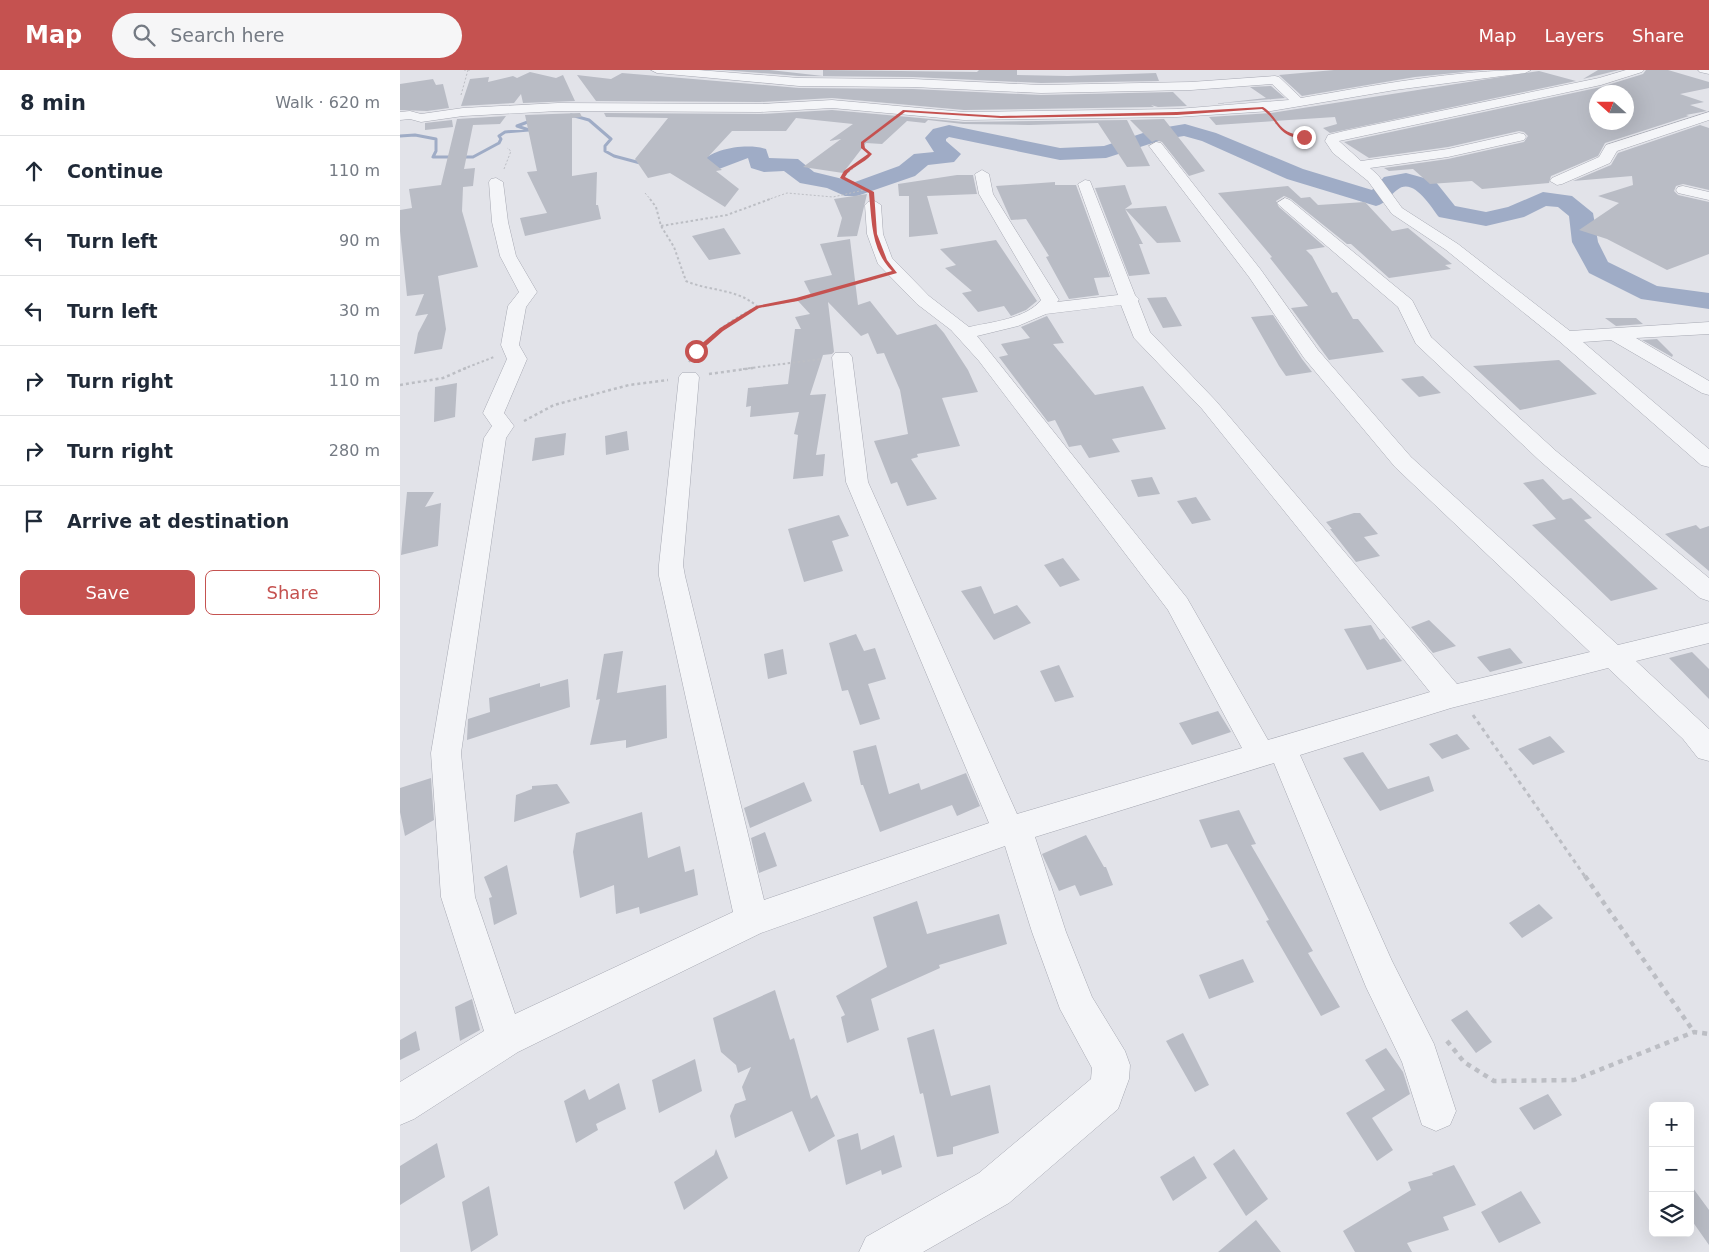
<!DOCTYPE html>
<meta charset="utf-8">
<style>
:root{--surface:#fff;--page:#f6f6f7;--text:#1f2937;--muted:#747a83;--line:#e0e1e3;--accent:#c55250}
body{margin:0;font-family:"DejaVu Sans",sans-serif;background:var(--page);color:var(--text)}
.controls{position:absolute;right:15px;bottom:15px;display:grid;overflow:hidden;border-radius:8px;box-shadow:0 5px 20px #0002}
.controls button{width:45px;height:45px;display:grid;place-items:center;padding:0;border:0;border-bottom:1px solid var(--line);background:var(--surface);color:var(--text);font:25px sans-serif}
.compass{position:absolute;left:1189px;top:15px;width:45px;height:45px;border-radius:50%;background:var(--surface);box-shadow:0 5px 20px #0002;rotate:291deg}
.stop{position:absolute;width:15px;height:15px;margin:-11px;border:4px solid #c55250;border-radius:50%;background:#fff}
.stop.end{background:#c55250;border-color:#fff;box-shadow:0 1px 5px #0008}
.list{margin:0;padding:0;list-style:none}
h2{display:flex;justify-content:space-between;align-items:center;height:65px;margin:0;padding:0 20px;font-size:21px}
h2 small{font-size:16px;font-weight:400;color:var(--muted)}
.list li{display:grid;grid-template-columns:32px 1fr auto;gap:15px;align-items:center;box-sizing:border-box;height:70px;padding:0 20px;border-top:1px solid var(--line)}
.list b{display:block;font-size:19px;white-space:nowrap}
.list em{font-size:16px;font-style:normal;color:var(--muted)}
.actions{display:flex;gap:10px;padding:15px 20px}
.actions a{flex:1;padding:11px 0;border:1px solid var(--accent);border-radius:8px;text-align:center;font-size:18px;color:var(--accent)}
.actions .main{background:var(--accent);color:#fff}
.icon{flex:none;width:28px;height:28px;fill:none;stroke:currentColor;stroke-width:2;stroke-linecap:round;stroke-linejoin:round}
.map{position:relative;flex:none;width:1309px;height:1182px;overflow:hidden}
header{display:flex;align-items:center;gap:30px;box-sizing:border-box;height:70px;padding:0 25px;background:var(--accent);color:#fff}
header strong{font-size:24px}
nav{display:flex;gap:28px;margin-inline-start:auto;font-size:18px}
.search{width:350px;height:45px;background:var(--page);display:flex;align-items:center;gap:12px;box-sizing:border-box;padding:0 18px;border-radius:28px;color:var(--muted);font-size:19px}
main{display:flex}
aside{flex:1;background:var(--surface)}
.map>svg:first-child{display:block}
</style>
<header>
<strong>Map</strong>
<div class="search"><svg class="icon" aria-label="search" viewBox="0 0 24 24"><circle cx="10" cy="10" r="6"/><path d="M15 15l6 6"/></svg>Search here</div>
<nav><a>Map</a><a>Layers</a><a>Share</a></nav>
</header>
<main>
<aside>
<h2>8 min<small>Walk · 620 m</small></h2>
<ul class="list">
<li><svg class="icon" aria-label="ahead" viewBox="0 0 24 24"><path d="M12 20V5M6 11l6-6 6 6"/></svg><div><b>Continue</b></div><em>110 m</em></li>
<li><svg class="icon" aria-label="left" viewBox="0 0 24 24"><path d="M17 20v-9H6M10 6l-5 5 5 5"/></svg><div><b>Turn left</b></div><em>90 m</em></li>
<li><svg class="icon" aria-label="left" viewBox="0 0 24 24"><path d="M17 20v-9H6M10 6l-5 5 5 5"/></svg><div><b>Turn left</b></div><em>30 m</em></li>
<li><svg class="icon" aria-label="right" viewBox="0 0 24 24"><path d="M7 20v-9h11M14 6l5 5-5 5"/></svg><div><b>Turn right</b></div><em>110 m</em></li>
<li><svg class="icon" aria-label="right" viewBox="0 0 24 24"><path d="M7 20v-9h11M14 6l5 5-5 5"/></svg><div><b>Turn right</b></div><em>280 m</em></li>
<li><svg class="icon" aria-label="arrive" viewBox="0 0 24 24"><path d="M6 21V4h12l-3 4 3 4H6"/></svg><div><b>Arrive at destination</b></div></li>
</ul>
<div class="actions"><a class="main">Save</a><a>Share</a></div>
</aside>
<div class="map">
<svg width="1309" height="1182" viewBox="0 0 1309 1182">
<rect width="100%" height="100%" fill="#e2e3e9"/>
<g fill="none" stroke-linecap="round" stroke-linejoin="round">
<!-- stream -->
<path stroke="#9facc6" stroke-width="3" d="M171,45l18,5 22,19 -6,7v5l9,5 30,8
M0,66l15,-1 21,4v12l-3,6h40l26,-14 2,-4 -2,-3 6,-4 24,-2 -12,-4 16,-6"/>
<!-- river -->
<path fill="#9facc6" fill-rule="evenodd" d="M785,54l31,9 87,36 69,21 12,-13 22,-4 29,8 20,25 31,6 22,-5 35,-15 29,4 21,17 5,29 10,20 49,24 52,7v16l-68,-10 -52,-26 -17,-31 -3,-26 -11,-9 -12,-1 -22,11 -38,9 -47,-9c-8,-10 -26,-41 -42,-27 -8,6 -10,13 -21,16l-89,-27 -85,-38 -18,-5 -19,3 -59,19 -46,2 -111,-23 -3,2v2l15,13 -7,8 -26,3 -13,11 -58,20h-12l-18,-8 -27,-5 -16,-12 -20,1 -13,-4 -3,-10 -29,11 -8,2 -8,-2 -3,-5c11,-16 48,-21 66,-15l3,9 29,1 16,13 41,10 44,-16 15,-12 20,-2 -9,-14 8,-9 16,-4 111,23 44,-2 51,-17z"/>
</g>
<!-- building -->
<path fill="#b9bcc5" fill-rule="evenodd" d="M322,0h48l53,6v-6l154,2 2,-2h38v5l51,1 88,-3 3,8 -118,2 -128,-6 -114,-1z
M934,0h150l-69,7 -113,19 -23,-21z
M1198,0h21l-36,9z
M1246,0h22l41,12v6l-29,6 24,8 -14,3 17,6 -21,4 3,1 -84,27 -7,13 -47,20 -2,7 -67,6 -10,-8 -42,3 -17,-15 -24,2 -5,-3 64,-9 76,-17 4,-6 -4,-4 -5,-1 -71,16 -79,11 -25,-16 257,-55 42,-13zM1196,22h30v30h-30z
M1139,1l37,10 -246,52 -7,-5 14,-4 -2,-7 -119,8 -7,-8 62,-4z
M130,2l26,6 7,-3 12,26 -52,2 -2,-9 -7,9 -53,3 9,-27 19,-2 -1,5 25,-6 4,2z
M222,3l177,15 114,1 128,6 132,-3 14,14 -29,1 -7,-2 3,2 -190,3 -132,-12 -72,4 -164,-1 -19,-26 34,4z
M33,9l3,6 7,-1 6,24 -22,3 -27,-1v-26z
M871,16l14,12 -72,6 53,-6 -16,-11z
M432,40l132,12 163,-2 23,46 -23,1 -29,-44 -69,2 -66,-1 -35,-4 -3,3 -18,-2 -25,23 -16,-1 -23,30 -40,-6 38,-28 -12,2 24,-17 -57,-6 -10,13h-54l-25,27 15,12 -6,1 23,18 -14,18 -55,-34 -22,5 -13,-19 33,-41 -62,-1 -2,-4 156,1z
M180,43l2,4 -10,1v58l25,-4 -1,33h2l3,14 -76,17 -5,-18 27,-5 -20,-41 10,-1 -12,-56z
M106,46l-6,8 -27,1 -9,44 11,-1 -2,18 -10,1 -1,24 16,56 -40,9 8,53 -4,20 -28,5 4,-21 10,-19 -13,2 9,-22 -17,2 -7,-65v-21l12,-2 -3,-19 32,-4 16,-66z
M764,49l41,52 -16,5 -27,-34 -6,-2 -4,2 -22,-22z
M52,50l1,7 -28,3v-7z
M1300,55l9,3v62l-26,-6 -7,2 -2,5 4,4 31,7v52l-42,16 -60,-31 -28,-9 40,-27 -21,-7 35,-11 -1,-9 -59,5 38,-16 7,-12z
M557,105h16l4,19 -50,2 11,38 -29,3v-41h-10l-1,-12z
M655,112v3h21l34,92 -16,1 5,17 -30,4 -23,-42 3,-1 -23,-37 -15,1 -15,-34z
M725,115l7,19 -7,5 41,-3 15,36 -24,1 -32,-34 18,35h-4l11,30 -21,2 -34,-88z
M888,116l13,12 9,-1 8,8 47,-3 27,29 16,-3 44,36 -7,1 6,4 -62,9 -38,-34h-4l-56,-45 -7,-3 -8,5 3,6 46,40 -19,3 6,6 20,37 5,-1 16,27h5l26,33 -55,8 -38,-52 17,-2 -38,-48 2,-1 -54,-64z
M467,124l-10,42 -20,1 5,-19 -8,-19z
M324,158l17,26 -32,6 -17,-24z
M450,169l8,66 12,-4 27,34 39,-11 8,9 24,37 10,22 -36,6 18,48 -43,8 1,3 -7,2 26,40 -30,7 -10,-24 -6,2 -17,-43 34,-7 -8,-44 -16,-37 -7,1 -9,-21 -7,3 -33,-34 6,50 -2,2 -9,1 -13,40 16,-1 -10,61 9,-1 -2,22 -30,3 5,-44 -4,-1 5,-22 -49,5 1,-11 -5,1 2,-19 40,-4 7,-55h6l-6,-12 15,-3 -12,-13 14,-4 -8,-16 28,-6 -12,-31z
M596,170l41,61 -11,9 -15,6 -7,-10 -26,6 -16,-19 10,-2 -27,-23 11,-3 -16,-16z
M766,227l16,29 -19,2 -16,-30z
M873,245l29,44 10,13 -26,4 -7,-10 -28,-49z
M647,246l17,27 -11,1 42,51 48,-9 23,43 -54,10 8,13 -31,6 -8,-13 -12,2 -14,-27 -7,2 -49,-65 9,-2 -7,-11 29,-6 -9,-11z
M1205,248h31l7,6 -27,2z
M1257,269l16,16 -1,2 -30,-17z
M1159,290l38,34 -77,16 -47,-44z
M1023,306l18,17 -22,4 -18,-18z
M57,313l-2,34 -21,5 1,-35z
M227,361l2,19 -23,5 -1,-19z
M166,363l-2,22 -32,6 3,-23z
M752,407l8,17 -22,3 -7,-17z
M1143,409l20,21 8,-2 21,20 -8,2 74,69 -47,12 -79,-76 24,-6 -33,-36z
M7,422h27l-9,15 16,-4 -3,43 -37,9z
M796,427l15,23 -19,4 -15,-23z
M954,443h6l18,21 -14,3 16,19 -24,6 -26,-33h2l-6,-7z
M439,445l10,21 -17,5 11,30 -39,11 -16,-53z
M1296,455l4,4 9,-3v45l-44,-37z
M663,488l17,22 -20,7 -16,-22z
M581,516l13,28 23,-9 14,18 -37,17 -33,-49z
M1029,550l27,26 -23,7 -22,-26z
M971,555l9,15 4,-2 18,23 -35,9 -23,-41z
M456,564l8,17 11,-3 11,31 -18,5 12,35 -20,6 -12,-35 -6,1 -13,-48z
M1110,578l13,15 -33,9 -13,-15z
M383,579l4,25 -19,5 -4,-25z
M223,581l-6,42 49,-8 1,53 -41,10v-8l-36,5 10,-46 -4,1 8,-46z
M1292,582l17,17v30l-40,-41z
M659,595l15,32 -19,5 -15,-31z
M168,609l2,28 -103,33 1,-21 22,-7 -1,-14 51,-15v4z
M818,641l13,21 -39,13 -13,-22z
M1057,664l13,15 -28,10 -13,-15z
M1150,666l15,16 -32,13 -15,-16z
M476,675l13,49 30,-11 2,7 45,-17 14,33 -23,10 -5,-11 -72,27 -17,-47h-2l-8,-34z
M963,682l25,37 41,-13 5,15 -54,20 -37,-53z
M31,708l3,42 -29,16 -5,-24v-24z
M404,712l8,19 -62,27 -6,-20z
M157,714l13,19 -56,19 2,-27 16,-6v-3z
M839,740l17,34 -5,1 62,106 -5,2 32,54 -19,9 -55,-95 3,-1 -42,-76 -16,4 -12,-28z
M242,742l6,46 32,-12 5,26 9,-3 4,26 -58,19 -1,-7 -23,7 -2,-29 -34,13 -7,-46 3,-19z
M365,762l12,34 -18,7 -8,-35z
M686,765l18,32h2l7,18 -33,11 -5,-11 -16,6 -17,-37z
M107,795l10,49 -23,11 -5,-27 3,-1 -8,-20z
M517,831l10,33 72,-20 8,30 -68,21 1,3 -69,31 8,31 -32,13 -6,-26 4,-2 -9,-19 51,-29 -14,-50z
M1139,834l14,14 -31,20 -13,-15z
M843,889l11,23 -45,17 -10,-24z
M375,920l15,50 4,-2 17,61 6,-4 18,41 -26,16 -17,-41 -57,27 -5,-22 5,-12 11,-4 -4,-13 9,-20 -13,6 -2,-8 -15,-13 -8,-34z
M72,929l8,31 -20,11 -5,-34z
M1067,940l25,32 -16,11 -25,-33z
M534,959l17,67 39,-11 9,48 -46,14v7l-16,3 -14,-64 -3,1 -13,-56z
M16,961l4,19 -20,10v-20z
M783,963l26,52 -14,7 -29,-51z
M986,978l17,24 7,22 -38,24 21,32 -16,11 -31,-48 39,-23 -20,-30z
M295,989l7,32 -43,22 -7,-33z
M219,1013l7,26 -30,15 2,6 -22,13 -12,-42 21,-12 4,11z
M1148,1024l14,21 -28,15 -15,-22z
M458,1063l3,17 33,-15 8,32 -20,8 -1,-5 -35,15 -9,-45z
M37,1073l8,34 -45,28v-39z
M316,1079l12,29 -44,32 -10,-28 40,-27z
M834,1079l34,50 -22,17 -33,-52z
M794,1086l13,22 -34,23 -13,-24z
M1054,1095l22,40 -33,12 6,13 -42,13 5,9h-57l-12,-21 68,-41 -3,-8 25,-7 -1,-2z
M1290,1114l19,26v35l-19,-27z
M89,1116l9,49 -27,17 -9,-50z
M1121,1121l20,32 -42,20 -18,-31z
M856,1150l25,32h-63z"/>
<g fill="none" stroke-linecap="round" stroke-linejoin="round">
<!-- minor casing -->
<g stroke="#a7a9b3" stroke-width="1">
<path id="minor" d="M251,0h47l101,8 114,1 128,6 150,-3 84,-6 4,1 22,21c76,-13 153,-28 230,-28l-6,3 -130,17 -124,21 -94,6 -213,3 -132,-12 -72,4 -202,-1 -95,5 -42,6 -11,-3 -10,1v-8l10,-1 11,3 42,-6 95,-5 202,1 72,-4 132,12 213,-3 112,-9 -17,-16 -81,6 -150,3 -128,-6 -114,-1 -142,-13z
M1226,0h18l-2,2 -41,13 -262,56 22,20 87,-12 71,-16 5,1 2,3 -2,3 -76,17 -78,11 8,7 24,33 56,36 112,87 139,-9v12l-73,4 73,43v14l-7,-2 -91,-53 -28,2 126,107v18l-8,-2 -142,-124 -113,-91 -54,-36 -24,-33 -35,-28 -8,-12 3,-6 16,-4 255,-53z
M1298,0h11v4l-9,-2z
M1309,42v8l-92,31 -7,12 -48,21 -5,1 -7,-4 2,-3 47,-21 7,-12z
M756,72l5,1 100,127 57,80 93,107 207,188 91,-22v20l-73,18 73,68v32l-11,-3 -15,-19 -75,-71 -157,40 -151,47 92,206 42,83 22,67 -6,14 -14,6 -14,-6 -20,-63 -36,-75 -92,-224 -239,74 31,95 26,65 33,54 5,14 -1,14 -11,30 -109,94 -86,49h-64l7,-15 113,-64 112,-94 1,-11 -32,-59 -28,-77 -27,-86 -244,87 -243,119 -104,67 -14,6v-43l84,-51 -43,-134 -10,-144 53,-315 8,-12 -9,-13 24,-54 -6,-14 7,-39 11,-14 -19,-36 -8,-34 -3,-40 2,-3 5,-1 7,4 5,40 8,34 21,36 -11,15 -7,38 8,14 -23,54 10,13 -8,12 -45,315 14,144 40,117 218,-102 -74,-336v-11l20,-188 3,-4h14l3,4 -16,188 2,11 79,324 225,-77 -143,-341 -14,-125 3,-4h14l3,4 16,125 149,332 225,-66 -74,-138 -189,-249 -28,-31 -34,-26 -39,-40 -11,-30 -2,-29 3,-3 5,-2 8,5 2,29 9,24 37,38 40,31c22,-5 57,-8 72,-27l-62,-106 -4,-20 7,-4 7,4 4,20 66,106 -2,2 61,-7 -40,-111 7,-4 5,1 45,114 4,4 -1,2 12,31 66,69 241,283 133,-32 -195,-185 -91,-109 -55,-81 -100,-131zM721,235l13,33 68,71 228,283 -162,48 -81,-142 -210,-262 41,-10 28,-12z
M1283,116l26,6v8l-31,-7 -2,-3 2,-3z
M885,128l5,2 122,100 19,37 125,114 153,127v23l-9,-3 -160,-137 -124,-117 -18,-37 -118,-101 -3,-3z"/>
</g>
<!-- path-far4 -->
<path stroke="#bcbec4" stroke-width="1" stroke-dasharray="2 2" stroke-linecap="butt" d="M64,0h7
M61,25l7,-25
M875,53l17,13 24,3
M104,99l7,-18 -4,-3
M467,119l-25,-11 28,-24 -7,-6 -1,-5 24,-18
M245,123l6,7
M367,130l20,-7 46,4 31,-7"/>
<!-- path-far3 -->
<path stroke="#bcbec4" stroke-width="2" stroke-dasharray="2.5 2.5" stroke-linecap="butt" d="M250,129l6,8 5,19 13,21 12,34c25,11 51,7 72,26 -28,12 -51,30 -69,55
M261,156l66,-11 43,-16
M358,237l38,-7 80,-22
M63,299l31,-12
M343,299l79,-10"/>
<!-- path-far2 -->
<path stroke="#bcbec4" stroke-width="2.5" stroke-dasharray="3 3" stroke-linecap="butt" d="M309,304l44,-6
M0,315l43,-7 23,-10
M124,351l30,-16 75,-20 39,-5"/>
<!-- path-far1 -->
<path stroke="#bcbec4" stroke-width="3" stroke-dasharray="4 4" stroke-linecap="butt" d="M1073,645l113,163"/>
<!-- path -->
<path stroke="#bcbec4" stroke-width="4.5" stroke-dasharray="5 5" stroke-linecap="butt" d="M1185,806l109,156
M1047,971l17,21 30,19 80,-1 120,-48 15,2"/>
<!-- minor -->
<use href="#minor" fill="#f4f5f8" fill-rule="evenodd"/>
</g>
<!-- route -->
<path fill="#c55250" d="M863,37c10,6 13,16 22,23 6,5 17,4 21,8 -28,1 -26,-16 -44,-29l-85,6 -176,3 -96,-6 -41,31 1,5 7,6c-8,10 -22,13 -27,23l29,15 3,42 10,26 10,13 -99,28 -39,7 -36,23 -25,22 -5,-2 27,-23 36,-22 40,-8 96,-27c-21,-21 -20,-50 -23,-78l-29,-15 4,-7 24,-17 -7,-6v-6l42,-32 98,6 176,-4z"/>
</svg>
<div class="controls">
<button>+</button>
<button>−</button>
<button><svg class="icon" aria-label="layers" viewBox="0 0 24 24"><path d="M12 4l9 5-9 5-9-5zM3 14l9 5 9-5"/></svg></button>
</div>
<svg class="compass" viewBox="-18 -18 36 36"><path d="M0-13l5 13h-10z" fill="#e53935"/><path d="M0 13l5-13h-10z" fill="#747a83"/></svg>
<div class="stop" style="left:296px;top:281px"></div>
<div class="stop end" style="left:904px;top:67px"></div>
</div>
</main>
